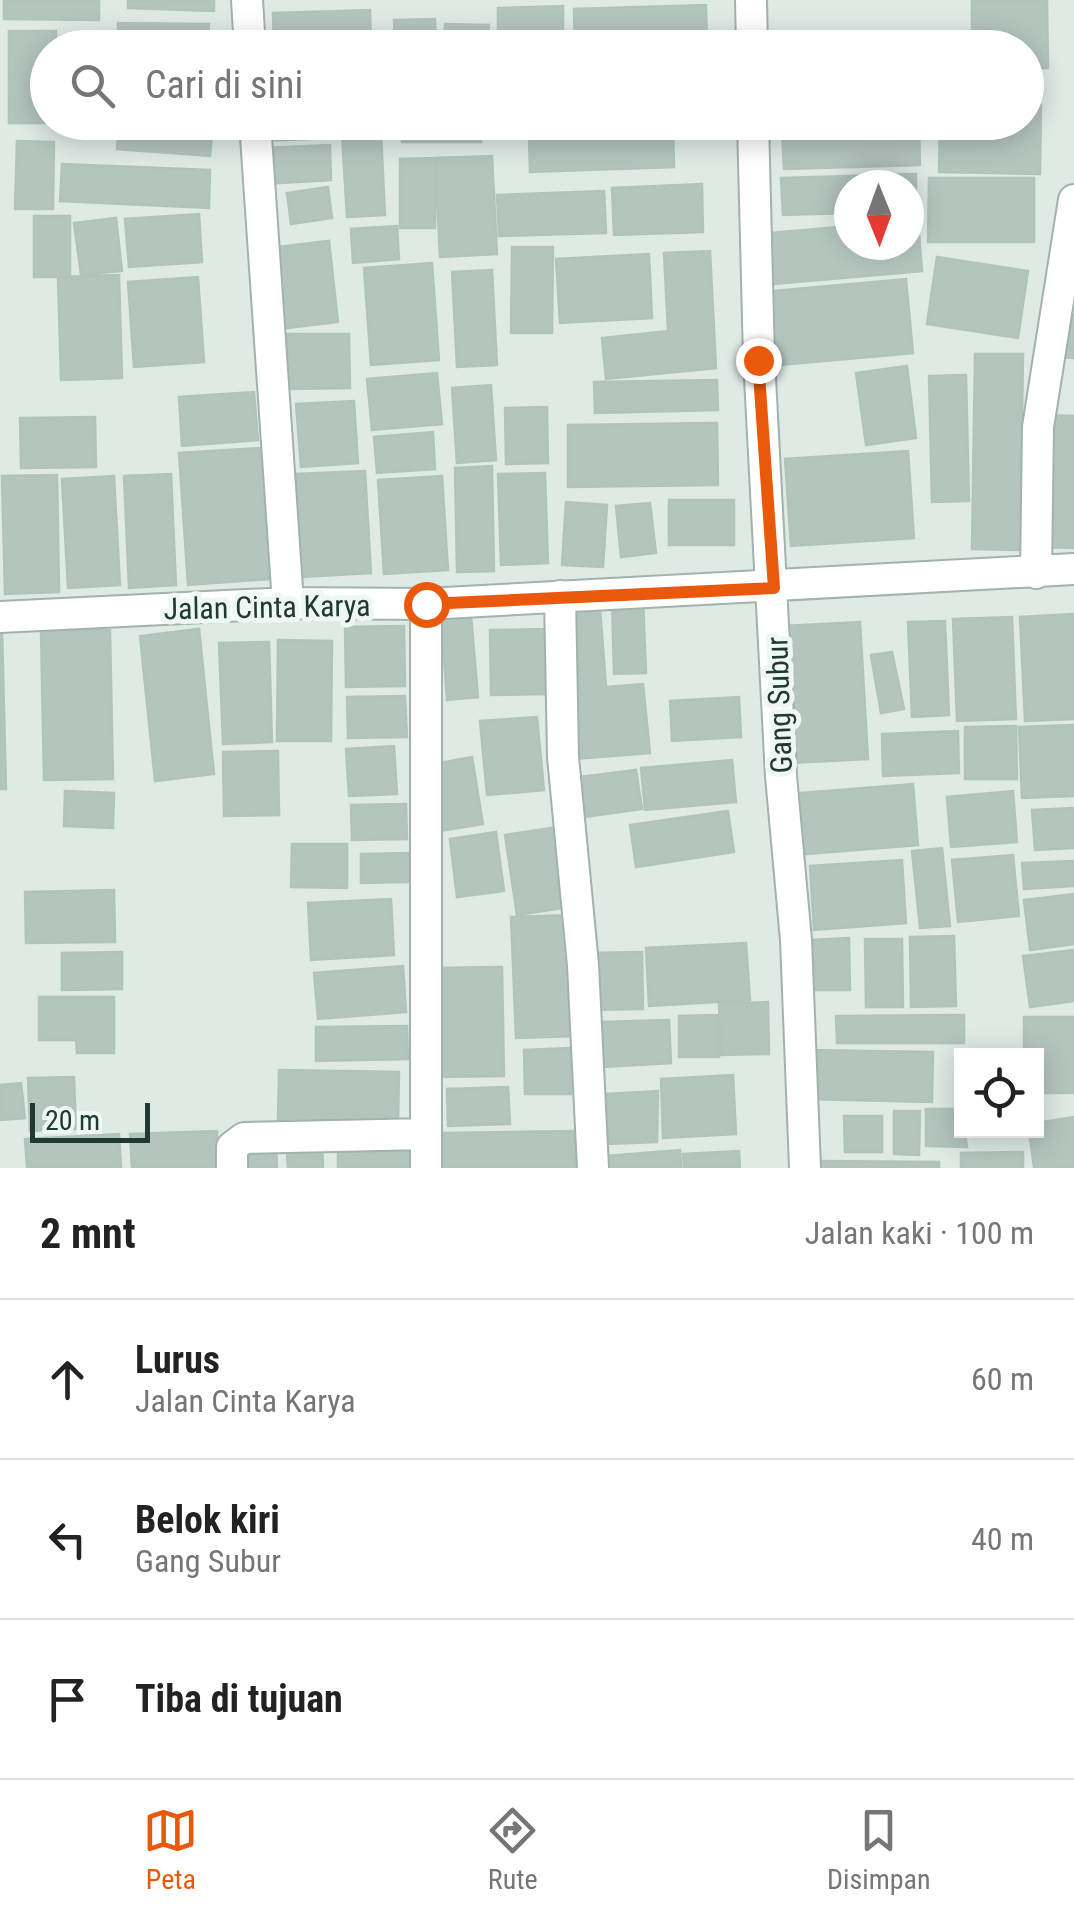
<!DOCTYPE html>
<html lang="id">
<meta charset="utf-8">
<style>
:root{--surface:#fff;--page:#f2f2f2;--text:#222;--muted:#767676;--line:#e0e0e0;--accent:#ea580c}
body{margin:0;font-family:"Roboto Condensed",sans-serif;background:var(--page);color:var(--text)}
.controls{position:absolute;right:30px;bottom:30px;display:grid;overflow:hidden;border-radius:0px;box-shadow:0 5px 25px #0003}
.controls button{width:90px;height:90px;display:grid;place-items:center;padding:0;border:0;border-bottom:2px solid var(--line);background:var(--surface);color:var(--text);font:50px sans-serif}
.compass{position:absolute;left:834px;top:170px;width:90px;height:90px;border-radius:50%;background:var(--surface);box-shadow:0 5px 25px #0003;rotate:179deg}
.scale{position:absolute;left:30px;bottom:25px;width:120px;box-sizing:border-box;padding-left:10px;border:5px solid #203a33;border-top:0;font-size:28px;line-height:35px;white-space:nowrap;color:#203a33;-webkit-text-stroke:8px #eff7f3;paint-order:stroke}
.stop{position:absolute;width:30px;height:30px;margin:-22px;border:8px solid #ea580c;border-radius:50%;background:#fff}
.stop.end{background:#ea580c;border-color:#fff;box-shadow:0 2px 10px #0008}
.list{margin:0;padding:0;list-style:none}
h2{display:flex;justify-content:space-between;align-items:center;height:130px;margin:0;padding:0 40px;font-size:42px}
h2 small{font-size:32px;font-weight:400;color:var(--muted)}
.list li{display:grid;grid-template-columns:65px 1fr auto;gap:30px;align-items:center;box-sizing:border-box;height:160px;padding:0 40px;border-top:2px solid var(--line)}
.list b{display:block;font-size:38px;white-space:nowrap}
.list p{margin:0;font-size:32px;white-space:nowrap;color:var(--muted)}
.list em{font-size:32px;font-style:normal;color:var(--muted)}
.icon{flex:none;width:55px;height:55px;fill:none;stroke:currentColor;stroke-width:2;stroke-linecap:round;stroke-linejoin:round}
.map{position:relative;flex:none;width:1074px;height:1168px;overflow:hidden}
.search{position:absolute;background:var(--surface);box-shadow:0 5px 25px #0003;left:30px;right:30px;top:30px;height:110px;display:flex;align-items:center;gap:25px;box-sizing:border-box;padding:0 35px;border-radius:55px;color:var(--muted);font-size:38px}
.sheet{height:610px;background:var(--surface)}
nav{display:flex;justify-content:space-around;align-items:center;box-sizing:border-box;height:140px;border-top:2px solid var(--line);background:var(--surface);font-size:28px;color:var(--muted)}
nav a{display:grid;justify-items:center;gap:5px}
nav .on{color:var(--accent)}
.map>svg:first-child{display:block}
</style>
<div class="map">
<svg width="1074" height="1168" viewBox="0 0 1074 1168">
<rect width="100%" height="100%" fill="#dfeae5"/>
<!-- building -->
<path fill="#b4c5be" stroke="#b1c4bc" stroke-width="2.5" d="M4,0h95v20l-95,-1z
M128,0h86v11l-86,-3z
M972,0h75l1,68 -22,1v-21h-54z
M706,5l1,43h-132l-1,-39z
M563,6v42h-65v-40z
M370,10l1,38h-97l-1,-35z
M435,19l1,29h-41l-1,-28z
M118,23l91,1 -1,24h-90z
M445,24l44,1 -1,23h-44z
M9,31h47v17h-8v74l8,1h-47z
M63,37h42v11h-42z
M1026,105h15l-1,69 -101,-2 1,-50h86z
M119,122h94l-3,34 -93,-7z
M259,122h50v17l-49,2z
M329,122h60v4l-60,3z
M401,122h80v20h-79z
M919,126l1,39 -136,4 -2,-38z
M673,131l1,36 -144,5 -1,-36z
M381,132l4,83 -38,2 -5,-83z
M17,141l37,1 -1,67h-38z
M330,145l1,35 -67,4 -1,-36z
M492,156l5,98 -57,3 -5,-99z
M435,158v70h-35v-69z
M62,164l148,6 -1,38 -149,-7z
M916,174v37h-7v-26h-60v28l-66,2 -2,-37z
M929,178h105v64h-106z
M702,184l1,48 -89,3 -2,-47z
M328,187l4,31 -41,6 -4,-31z
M604,191l2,42 -107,3 -2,-41z
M199,214l3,48 -73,5 -4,-48z
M34,216h36v61h-36z
M116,218l6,53 -41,4 -7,-52z
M909,221h9l4,50 -159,14 -4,-51 90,-8v19h60z
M397,226l2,33 -46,4 -2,-34z
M329,241l9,81 -60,7 -10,-81z
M512,247h41l-1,86h-41z
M710,251l6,117 -110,11 -4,-41 66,-7 -4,-78z
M649,254l3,64 -92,5 -4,-64z
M937,257l91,14 -10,67 -91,-14z
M432,263l7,97 -68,5 -7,-97z
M492,270l5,95 -40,2 -5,-95z
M119,275l3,103 -61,2 -3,-103z
M198,277l6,85 -70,5 -6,-85z
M906,279l7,74 -144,13 -7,-74z
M1061,314l13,1v43l-16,-1z
M287,334h62l1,54 -62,1z
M975,354h48l-3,196 -48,-1z
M907,366l9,72 -50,7 -10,-72z
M437,373l5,51 -70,6 -5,-51z
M966,375l3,126 -37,1 -3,-126z
M717,380l1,30 -123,3 -1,-31z
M491,385l5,75 -39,3 -5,-75z
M254,392l4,48 -76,6 -3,-49z
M354,401l4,62 -57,4 -5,-63z
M547,407l1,56 -42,1 -1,-56z
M1045,415l29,1v132l-33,-1z
M95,417l1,50 -75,1 -1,-50z
M717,423l1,62 -150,2v-62z
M433,432l2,37 -58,4 -3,-36z
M262,448l9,131 -83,6 -9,-132z
M908,451l6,87 -123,8 -6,-87z
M492,466l2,105 -37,1 -2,-104z
M365,471l6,102 -69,4 -6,-103z
M545,473l3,90 -47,2 -3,-91z
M171,474l5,111 -47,3 -5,-112z
M57,475l2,117 -54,2 -3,-118z
M114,476l6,109 -52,3 -6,-109z
M442,476l6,94 -64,4 -6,-94z
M669,500h65v45h-65z
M566,502l41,3 -4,62 -41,-2z
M650,503l6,50 -35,4 -5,-51z
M643,599l3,74 -32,1 -2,-74z
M600,608l6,79 37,-3 7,69 -75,6 -6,-67 10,-1 -7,-81z
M1074,614v105l-49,2 -5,-104z
M471,615l7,82 -31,3 -6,-83z
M1012,617l4,102 -59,2 -4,-102z
M945,621l4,94 -37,2 -4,-95z
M860,622l8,137 -77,4 -7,-137z
M404,626l1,60 -59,1 -1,-60z
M199,629l15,145 -59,7 -15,-145z
M550,629l1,65 -60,1 -1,-65z
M0,630h2l4,159h-6z
M110,630l3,149 -69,1 -3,-149z
M278,640l54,1 -1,100h-54z
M269,642l3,100 -49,2 -4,-101z
M892,652l12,57 -23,4 -10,-58z
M405,696l2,41 -59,1 -1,-41z
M739,697l2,40 -69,4 -2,-40z
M537,717l7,73 -57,5 -7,-74z
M1074,725v71l-52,2 -3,-71z
M1016,726l1,53h-52v-52z
M958,731l1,42 -76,3 -1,-42z
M394,746l3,48 -48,2 -3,-47z
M278,751l1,64 -55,1 -1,-64z
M472,757l11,67 -43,7 -11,-66z
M732,760l4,42 -91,8 -4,-42z
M636,770l6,39 -65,9 -6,-40z
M913,784l5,61 -123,10 -5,-61z
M65,791l49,2 -1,35 -49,-2z
M1013,791l4,51 -66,5 -4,-50z
M406,804l1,35 -55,1 -1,-35z
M1074,808v40l-39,2 -3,-40z
M728,811l6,41 -98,15 -6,-42z
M558,827l12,80 -53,8 -12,-80z
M496,832l8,59 -47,6 -7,-58z
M292,844h55v44l-56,-1z
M942,848l8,78 -30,2 -8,-77z
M409,853v29l-48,1v-29z
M1013,855l6,61 -61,6 -6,-62z
M902,860l4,63 -92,7 -4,-64z
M1074,861v25l-50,3 -2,-26z
M114,890l1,52 -89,1 -1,-51z
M1074,894v50l-44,6 -6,-50z
M391,899l3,56 -83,5 -3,-57z
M572,915l5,121 -61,2 -5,-121z
M954,936l2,70 -45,1 -1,-70z
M849,938l1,52h-40l-1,-50z
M865,939h37l1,68h-37z
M746,943l4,57 -101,6 -3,-58z
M1074,950v51l-44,6 -7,-51z
M122,952v37l-60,1v-37z
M642,952l1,57 -56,1 -1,-57z
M403,966l3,46 -88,7 -4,-46z
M502,967l2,109 -68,1 -1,-109z
M39,997h75v56h-37l-1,-13h-37z
M768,1002l1,52 -48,1 -2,-51z
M719,1015v42h-40v-41z
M964,1015v28h-127l-1,-27z
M1024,1017h50v76h-38v-37h-12z
M669,1020l2,43 -67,4 -2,-45z
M407,1026l1,33 -92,2v-34z
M570,1048l1,46h-46l-1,-44z
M806,1050l127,2 -1,50 -127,-3z
M279,1070l120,2 -1,52 -120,-2z
M733,1075l3,59 -73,4 -2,-59z
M74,1077l2,52 -46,2 -2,-53z
M21,1083l4,35 -25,2v-35z
M508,1087l2,37 -62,2 -1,-37z
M658,1091l-1,51 -49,2 -2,-50z
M926,1109h36l5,38 -41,-1z
M894,1111h26l-1,44 -25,-1z
M844,1116h38v36h-37z
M1074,1117v51h-40l-5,-38h7v-7z
M217,1131l1,37h-86l-2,-34z
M574,1131l1,37h-131v-35z
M119,1134l2,34h-94l-2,-29z
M322,1138l1,30h-35l-2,-28z
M410,1141l1,27h-73v-25z
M276,1145l1,23h-40l-1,-21z
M680,1150l1,18h-74v-12z
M739,1151l1,17h-56l-1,-14z
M1023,1152v16h-62v-15z
M820,1161l119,1v6h-119z"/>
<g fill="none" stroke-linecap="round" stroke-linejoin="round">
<!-- minor casing -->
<g stroke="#a2b2ac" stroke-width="34">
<path id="minor" d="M247,0l3,48
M751,0l1,48
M255,122l33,481
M753,122l6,237 22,417 15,164 9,228
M1036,573l2,-146 36,-227
M560,596l3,161 20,208 10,203
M426,604v564
M0,617l288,-14 138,1 648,-35
M232,1168v-21l12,-9 182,-4"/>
</g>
<!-- minor -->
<use href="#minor" stroke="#fff" stroke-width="30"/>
</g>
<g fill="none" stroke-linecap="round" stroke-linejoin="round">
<!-- route -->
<path stroke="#ea580c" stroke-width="12" d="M426,604l348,-16 -16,-228"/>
</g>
<g text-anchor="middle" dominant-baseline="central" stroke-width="10" stroke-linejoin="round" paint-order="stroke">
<!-- street labels -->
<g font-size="30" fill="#203a33" stroke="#eff7f3">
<text transform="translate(267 607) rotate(-1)">Jalan Cinta Karya</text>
<text transform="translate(779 705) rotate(-92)">Gang Subur</text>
</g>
</g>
</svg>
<div class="controls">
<button><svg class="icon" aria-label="locate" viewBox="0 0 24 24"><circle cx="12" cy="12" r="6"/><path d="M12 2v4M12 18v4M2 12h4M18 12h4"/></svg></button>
</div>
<svg class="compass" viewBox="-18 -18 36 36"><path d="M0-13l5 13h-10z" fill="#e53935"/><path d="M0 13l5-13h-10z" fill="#767676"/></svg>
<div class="scale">20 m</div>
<div class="stop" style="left:426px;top:604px"></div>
<div class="stop end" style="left:758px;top:360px"></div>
<div class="search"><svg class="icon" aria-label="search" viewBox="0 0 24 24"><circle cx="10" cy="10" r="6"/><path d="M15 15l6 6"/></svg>Cari di sini</div>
</div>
<section class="sheet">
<h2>2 mnt<small>Jalan kaki · 100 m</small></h2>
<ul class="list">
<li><svg class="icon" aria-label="ahead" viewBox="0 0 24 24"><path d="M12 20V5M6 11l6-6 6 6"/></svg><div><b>Lurus</b><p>Jalan Cinta Karya</p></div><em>60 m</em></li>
<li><svg class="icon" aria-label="left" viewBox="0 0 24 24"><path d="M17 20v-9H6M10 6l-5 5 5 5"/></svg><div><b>Belok kiri</b><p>Gang Subur</p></div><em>40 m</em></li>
<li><svg class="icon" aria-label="arrive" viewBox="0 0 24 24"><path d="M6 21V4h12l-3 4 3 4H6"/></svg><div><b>Tiba di tujuan</b></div></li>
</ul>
</section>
<nav>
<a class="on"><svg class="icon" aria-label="map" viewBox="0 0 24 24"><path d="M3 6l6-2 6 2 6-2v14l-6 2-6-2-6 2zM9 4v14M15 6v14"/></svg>Peta</a>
<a><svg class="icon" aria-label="directions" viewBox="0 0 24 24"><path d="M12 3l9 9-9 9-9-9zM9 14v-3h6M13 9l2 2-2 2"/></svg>Rute</a>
<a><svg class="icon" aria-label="saved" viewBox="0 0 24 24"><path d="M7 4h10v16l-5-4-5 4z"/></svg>Disimpan</a>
</nav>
